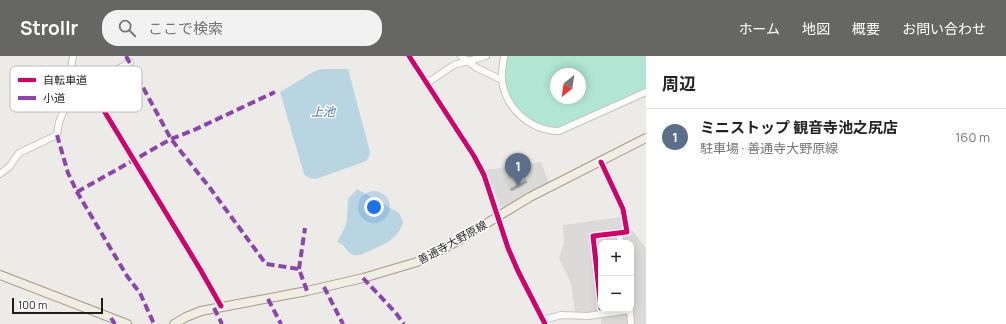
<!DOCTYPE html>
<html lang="ja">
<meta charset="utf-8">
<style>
:root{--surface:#fff;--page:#f2f2f2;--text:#222;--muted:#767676;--line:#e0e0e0;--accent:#666664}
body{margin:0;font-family:Manrope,"Noto Sans JP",sans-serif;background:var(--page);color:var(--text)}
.controls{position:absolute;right:12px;bottom:12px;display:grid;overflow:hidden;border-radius:8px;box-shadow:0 2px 10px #0003}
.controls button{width:36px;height:36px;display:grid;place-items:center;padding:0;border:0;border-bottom:1px solid var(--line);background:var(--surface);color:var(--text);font:20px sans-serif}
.compass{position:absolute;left:550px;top:12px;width:36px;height:36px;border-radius:50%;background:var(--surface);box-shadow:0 2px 10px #0003;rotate:209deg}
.scale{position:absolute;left:12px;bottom:10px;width:91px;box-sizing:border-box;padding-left:4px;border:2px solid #1e1e1e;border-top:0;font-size:11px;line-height:14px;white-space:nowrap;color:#1e1e1e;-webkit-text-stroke:3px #fff;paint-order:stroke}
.you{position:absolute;left:374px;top:151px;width:14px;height:14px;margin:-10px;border:3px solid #fff;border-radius:50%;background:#1a73e8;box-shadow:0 0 0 6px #1a73e833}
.badge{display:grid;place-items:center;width:26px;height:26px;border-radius:50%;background:var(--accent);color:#fff;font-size:13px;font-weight:700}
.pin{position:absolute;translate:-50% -33px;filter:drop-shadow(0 1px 2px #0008)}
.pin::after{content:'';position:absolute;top:21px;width:14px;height:12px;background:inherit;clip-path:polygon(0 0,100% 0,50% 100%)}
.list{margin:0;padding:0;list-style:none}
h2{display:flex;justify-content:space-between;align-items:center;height:52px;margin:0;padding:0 16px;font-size:17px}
h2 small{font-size:13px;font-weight:400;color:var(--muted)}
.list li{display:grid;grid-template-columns:26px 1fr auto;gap:12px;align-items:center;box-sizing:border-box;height:56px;padding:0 16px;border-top:1px solid var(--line)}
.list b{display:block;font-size:15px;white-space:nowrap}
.list p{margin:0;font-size:13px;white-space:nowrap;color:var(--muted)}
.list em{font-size:13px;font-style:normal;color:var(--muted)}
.icon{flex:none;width:22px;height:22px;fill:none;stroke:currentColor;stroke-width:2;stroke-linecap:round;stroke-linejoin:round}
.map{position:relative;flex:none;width:646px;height:268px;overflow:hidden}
header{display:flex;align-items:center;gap:24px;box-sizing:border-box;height:56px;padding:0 20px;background:var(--accent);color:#fff}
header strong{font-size:19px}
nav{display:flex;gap:22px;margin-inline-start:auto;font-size:14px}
.search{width:280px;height:36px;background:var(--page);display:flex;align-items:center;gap:10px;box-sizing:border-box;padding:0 14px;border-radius:16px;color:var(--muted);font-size:15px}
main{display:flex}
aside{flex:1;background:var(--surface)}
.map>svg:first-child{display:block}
</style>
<header>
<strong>Strollr</strong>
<div class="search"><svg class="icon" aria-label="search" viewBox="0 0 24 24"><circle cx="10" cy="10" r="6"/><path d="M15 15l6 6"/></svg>ここで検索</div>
<nav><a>ホーム</a><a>地図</a><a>概要</a><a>お問い合わせ</a></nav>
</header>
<main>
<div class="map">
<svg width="646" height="268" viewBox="0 0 646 268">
<defs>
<filter id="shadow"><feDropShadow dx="2.5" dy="2.5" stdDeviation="0" flood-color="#0004"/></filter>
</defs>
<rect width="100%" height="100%" fill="#ecebe7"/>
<!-- residential -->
<path fill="#dbdad8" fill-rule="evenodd" d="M622,161l24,31v76h-45v-6l-25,1 -5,-35 -12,-26 5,-15 -1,-18zM601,187h30v66h-30z"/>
<!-- religious -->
<path fill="#dadad8" d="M541,106l8,21 -45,26 -4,-3 -14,-36z"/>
<!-- pitch -->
<path fill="#b1e5d4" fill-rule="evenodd" d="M508,0h138v32l-88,42c-8,-3 -19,-4 -27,-8 -21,-14 -32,-42 -23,-66zM556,18h24v24h-24z"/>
<!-- water -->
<path fill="#b9d5e1" d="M322,13h26l22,83 -1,5 -3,4 -50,18 -7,-1 -5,-4 -24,-82 35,-21z
M357,133l42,24 4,9c-5,20 -26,25 -43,33 -14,2 -12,-10 -23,-13l8,-15 2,-7 1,-21z"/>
<!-- building -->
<path fill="#d3d1ce" filter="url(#shadow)" d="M519,114l6,10 -16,9 -6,-10z"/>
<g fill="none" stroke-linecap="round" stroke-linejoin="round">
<!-- minor casing -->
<g stroke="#c5c4c3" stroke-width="8">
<path id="minor" d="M409,0l65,100 10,19 24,73 10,23 27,53
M461,0l16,12 25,12
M504,0c-1,8 -3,17 -2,25 4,28 29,50 57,50l87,-39
M427,27l27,-18 32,-9
M89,30l111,183 21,37
M71,37l18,-7 41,-24
M601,106l22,47 4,23 -34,4 8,72
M0,118l9,-7 10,-14 38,-18 2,-13 12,-29 -2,-14 4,-23
M619,178l2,9
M630,253l1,15
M543,264l18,-5 27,1 42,-6"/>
</g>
<!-- major casing -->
<g stroke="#a39b83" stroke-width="10">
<path id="major" d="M0,219l127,49
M174,268l12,-7 15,-6 106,-20 56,-13 54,-16 39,-20 74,-45 116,-59"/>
</g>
<!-- minor -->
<use href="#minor" stroke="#fcfcfb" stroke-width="6"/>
<!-- major -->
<use href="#major" stroke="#f0ede4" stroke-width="8"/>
<!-- quiet -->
<path stroke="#8e44ad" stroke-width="4" stroke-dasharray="8 4" stroke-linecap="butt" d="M126,0l45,83 39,49 56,76 33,5 8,22
M57,79l11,38 9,19 50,84 13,17 14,31
M77,136l94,-53 23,-9 81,-38
M299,213l6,-41
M363,222l32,34 9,12
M324,231l19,37
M268,243l13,25
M214,252l8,16
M111,262l4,6"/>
<!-- cycleway casing -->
<g stroke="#fff" stroke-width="8">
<path id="cycleway" d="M409,0l65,100 10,19 24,73 10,23 27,53
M89,30l111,183 21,37
M601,106l22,47 4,23 -34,4 8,72"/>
</g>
<!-- cycleway -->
<use href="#cycleway" stroke="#d6006c" stroke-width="5"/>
</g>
<g text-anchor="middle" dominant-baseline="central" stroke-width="3" stroke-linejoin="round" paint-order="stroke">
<!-- street labels -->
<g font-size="11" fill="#1e1e1e" stroke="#fff">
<text transform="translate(452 186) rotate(-29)">善通寺大野原線</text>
</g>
<!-- water labels -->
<g font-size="12" font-style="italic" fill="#4972af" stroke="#fff">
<text x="323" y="55">上池</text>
</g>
</g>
<!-- legend -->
<rect x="10" y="10" width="132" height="46" rx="6" fill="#fff" stroke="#bcbcbc" stroke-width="1"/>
<rect x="18" y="22" width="18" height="4" fill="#d6006c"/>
<rect x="18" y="40" width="18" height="4" fill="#8e44ad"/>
<g font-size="11" fill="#1e1e1e">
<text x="43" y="28">自転車道</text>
<text x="43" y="46">小道</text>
</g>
</svg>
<div class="controls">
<button>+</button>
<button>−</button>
</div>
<svg class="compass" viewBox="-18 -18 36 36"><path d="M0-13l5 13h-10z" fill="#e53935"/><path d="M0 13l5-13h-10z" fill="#767676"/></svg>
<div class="scale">100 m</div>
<div class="you"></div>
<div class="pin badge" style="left:518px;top:130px;background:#5c6f8a">1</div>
</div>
<aside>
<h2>周辺<small></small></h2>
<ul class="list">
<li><span class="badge" style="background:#5c6f8a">1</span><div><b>ミニストップ 観音寺池之尻店</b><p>駐車場 · 善通寺大野原線</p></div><em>160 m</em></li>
</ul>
</aside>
</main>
